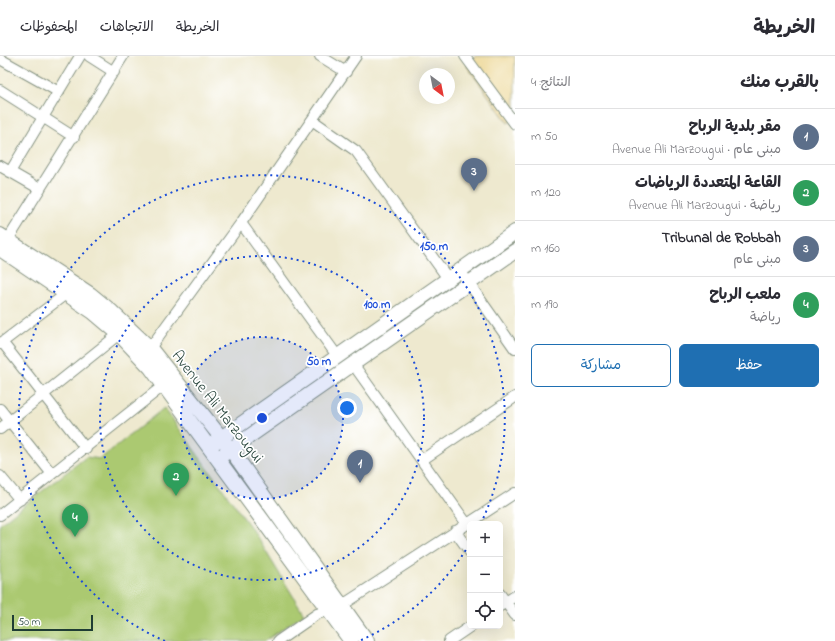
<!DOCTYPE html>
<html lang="ar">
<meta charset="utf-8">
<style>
:root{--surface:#fff;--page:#f7f7f7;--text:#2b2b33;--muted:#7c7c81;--line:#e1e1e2;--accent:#1f6fb2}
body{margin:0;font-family:"Indie Flower","Playpen Sans Arabic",sans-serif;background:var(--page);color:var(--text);direction:rtl}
.controls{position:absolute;right:12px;bottom:12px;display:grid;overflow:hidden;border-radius:6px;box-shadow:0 4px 16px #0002}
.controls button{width:36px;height:36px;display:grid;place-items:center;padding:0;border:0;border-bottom:1px solid var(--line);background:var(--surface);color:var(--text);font:20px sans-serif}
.compass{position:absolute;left:419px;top:12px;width:36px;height:36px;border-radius:50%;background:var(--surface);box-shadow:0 4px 16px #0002;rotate:148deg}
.scale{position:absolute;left:12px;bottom:10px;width:81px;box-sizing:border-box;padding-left:4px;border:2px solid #1f3d34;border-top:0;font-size:11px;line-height:14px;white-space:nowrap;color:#1f3d34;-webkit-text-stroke:3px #fff;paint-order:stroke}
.you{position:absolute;left:347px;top:352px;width:14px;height:14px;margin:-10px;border:3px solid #fff;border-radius:50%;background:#1a73e8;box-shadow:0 0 0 6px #1a73e833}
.badge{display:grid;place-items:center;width:26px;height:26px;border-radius:50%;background:var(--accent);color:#fff;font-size:13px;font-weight:700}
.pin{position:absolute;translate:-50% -33px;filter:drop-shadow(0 1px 2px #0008)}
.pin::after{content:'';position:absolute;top:21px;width:14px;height:12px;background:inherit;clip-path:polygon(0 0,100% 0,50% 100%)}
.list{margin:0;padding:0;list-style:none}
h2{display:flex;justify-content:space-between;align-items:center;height:52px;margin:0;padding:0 16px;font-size:17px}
h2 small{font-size:13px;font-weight:400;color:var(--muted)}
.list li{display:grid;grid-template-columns:26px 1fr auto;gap:12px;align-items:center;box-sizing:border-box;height:56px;padding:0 16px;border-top:1px solid var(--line)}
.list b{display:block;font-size:15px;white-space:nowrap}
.list p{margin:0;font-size:13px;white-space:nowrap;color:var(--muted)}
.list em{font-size:13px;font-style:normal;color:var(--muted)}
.actions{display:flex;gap:8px;padding:12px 16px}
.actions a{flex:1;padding:9px 0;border:1px solid var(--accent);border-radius:6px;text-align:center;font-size:14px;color:var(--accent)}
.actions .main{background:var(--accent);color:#fff}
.icon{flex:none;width:22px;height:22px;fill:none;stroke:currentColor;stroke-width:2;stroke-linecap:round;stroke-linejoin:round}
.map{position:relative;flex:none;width:515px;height:585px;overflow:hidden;direction:ltr}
header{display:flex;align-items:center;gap:24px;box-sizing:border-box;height:56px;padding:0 20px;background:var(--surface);border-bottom:1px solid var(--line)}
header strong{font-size:19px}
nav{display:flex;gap:22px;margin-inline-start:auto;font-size:14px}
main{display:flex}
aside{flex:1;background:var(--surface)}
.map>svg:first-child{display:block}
</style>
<header>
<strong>الخريطة</strong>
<nav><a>الخريطة</a><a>الاتجاهات</a><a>المحفوظات</a></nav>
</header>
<main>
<aside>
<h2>بالقرب منك<small>النتائج: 4</small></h2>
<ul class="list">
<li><span class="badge" style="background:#5c6f8a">1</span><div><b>مقر بلدية الرباح</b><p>مبنى عام · Avenue Ali Marzougui</p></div><em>50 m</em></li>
<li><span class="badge" style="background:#2e9e5b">2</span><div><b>القاعة المتعددة الرياضات</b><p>رياضة · Avenue Ali Marzougui</p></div><em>120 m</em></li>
<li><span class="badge" style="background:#5c6f8a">3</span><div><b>Tribunal de Robbah</b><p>مبنى عام</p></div><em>160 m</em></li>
<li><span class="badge" style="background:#2e9e5b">4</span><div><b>ملعب الرباح</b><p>رياضة</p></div><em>190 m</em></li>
</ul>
<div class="actions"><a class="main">حفظ</a><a>مشاركة</a></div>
</aside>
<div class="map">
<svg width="515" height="585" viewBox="0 0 515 585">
<rect width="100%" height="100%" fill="#fff"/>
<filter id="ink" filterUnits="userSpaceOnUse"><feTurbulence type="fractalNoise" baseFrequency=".025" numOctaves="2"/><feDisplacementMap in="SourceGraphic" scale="8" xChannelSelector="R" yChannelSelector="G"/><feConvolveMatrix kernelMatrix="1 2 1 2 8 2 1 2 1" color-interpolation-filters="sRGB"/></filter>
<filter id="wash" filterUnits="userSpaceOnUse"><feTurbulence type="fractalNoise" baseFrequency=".012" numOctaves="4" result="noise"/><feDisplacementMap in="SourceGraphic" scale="16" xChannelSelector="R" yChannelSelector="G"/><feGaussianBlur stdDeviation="0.9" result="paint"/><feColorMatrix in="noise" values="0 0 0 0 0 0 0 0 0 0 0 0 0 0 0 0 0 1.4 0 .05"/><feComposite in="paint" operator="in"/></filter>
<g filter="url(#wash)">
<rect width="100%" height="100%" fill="#eee9cf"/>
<!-- green -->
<path fill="#abc971" stroke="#658352" d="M164,352l90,124 50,82 -39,27h-265v-117l86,-67 14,2z"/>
<!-- sand -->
<path fill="#eeda9e" stroke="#868c69" d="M475,0h40v62l-7,5 -41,-57z"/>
</g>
<g filter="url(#ink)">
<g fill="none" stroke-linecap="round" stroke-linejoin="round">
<!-- street casing -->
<g stroke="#869382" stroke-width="12">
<path id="street" d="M89,0l25,16
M320,0l26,16
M465,0l50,68
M0,3l59,33
M0,34l74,47
M312,64l44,31 93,129
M0,110l40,23
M10,116l70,-116
M241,167l97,134
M4,190l119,-190
M461,216l54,77
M2,286l84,107
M0,288l71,-54
M150,292l91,-125 115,-167
M353,308l114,160
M0,353l52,65
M0,373l119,-95
M422,404l93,-63
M0,420l20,24
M0,459l168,-133
M455,475l15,21
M500,538l15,21
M500,550l15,-10
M278,585l39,-27 24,-8 174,-113
M449,585l22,-15"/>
</g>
<!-- secondary casing -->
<g stroke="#869382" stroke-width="16">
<path id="secondary" d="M0,179l90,59 22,18 38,36 81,102 136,191
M0,193l93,63 26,22 32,34 200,273
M214,387l301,-211
M224,398l291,-203"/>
</g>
<!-- street -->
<use href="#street" stroke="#fff" stroke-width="10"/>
<!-- secondary -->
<use href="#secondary" stroke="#fff" stroke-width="14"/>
</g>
</g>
<!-- distance rings -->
<circle cx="262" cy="362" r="81" fill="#1d4ed8" fill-opacity=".12"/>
<g fill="none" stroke="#1d4ed8" stroke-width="2" stroke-dasharray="2 4">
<circle cx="262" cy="362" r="81"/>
<circle cx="262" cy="362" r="162"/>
<path d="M469 489A243 243 0 0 1 359 585M165 585A243 243 0 1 1 481 467"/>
</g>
<g text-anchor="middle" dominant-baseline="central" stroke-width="3.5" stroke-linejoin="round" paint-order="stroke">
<!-- street labels -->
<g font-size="16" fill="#1f3d34" stroke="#fff">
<text transform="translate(217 351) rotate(52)">Avenue Ali Marzougui</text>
</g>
</g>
<circle cx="262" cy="362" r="6" fill="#1d4ed8" stroke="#fff" stroke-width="2"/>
<g font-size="12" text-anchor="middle" font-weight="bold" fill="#1d4ed8" stroke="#fff" stroke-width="3.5" stroke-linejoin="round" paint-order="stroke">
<text x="434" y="194">150 m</text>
<text x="377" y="252">100 m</text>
<text x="319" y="309">50 m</text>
</g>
</svg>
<div class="controls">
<button>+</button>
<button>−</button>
<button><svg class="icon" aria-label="locate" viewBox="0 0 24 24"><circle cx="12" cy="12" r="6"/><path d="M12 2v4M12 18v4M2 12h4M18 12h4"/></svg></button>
</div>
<svg class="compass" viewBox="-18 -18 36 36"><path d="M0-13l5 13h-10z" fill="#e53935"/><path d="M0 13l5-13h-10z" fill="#7c7c81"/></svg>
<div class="scale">50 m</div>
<div class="you"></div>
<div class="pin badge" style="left:360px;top:427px;background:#5c6f8a">1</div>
<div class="pin badge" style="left:176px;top:440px;background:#2e9e5b">2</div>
<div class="pin badge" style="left:474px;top:135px;background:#5c6f8a">3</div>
<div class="pin badge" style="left:75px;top:481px;background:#2e9e5b">4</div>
</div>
</main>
